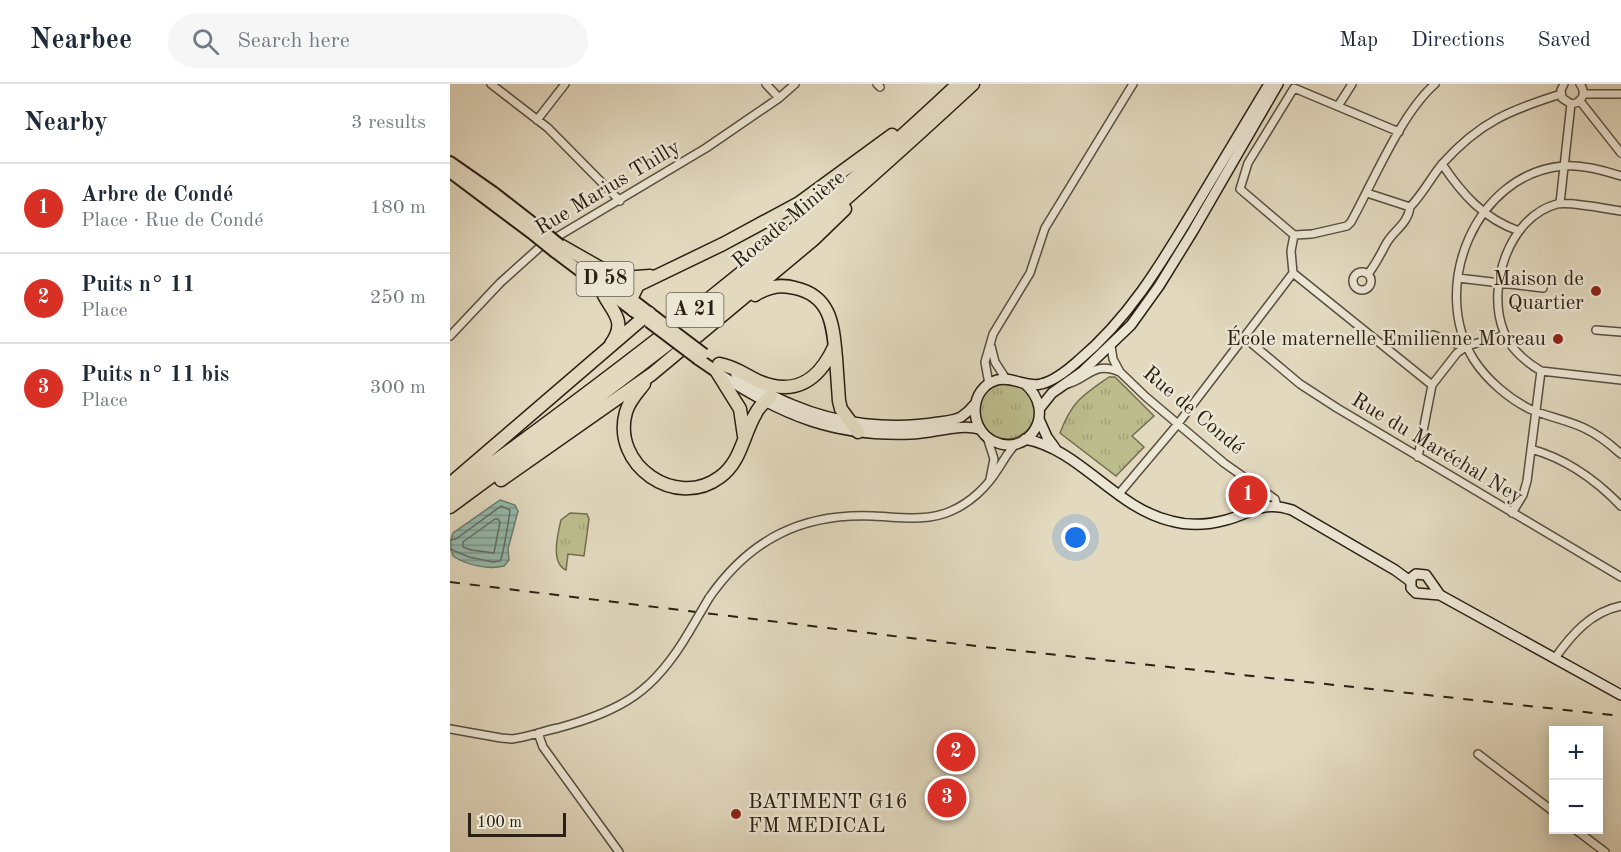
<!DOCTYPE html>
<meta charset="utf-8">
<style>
:root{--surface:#fff;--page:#f6f6f7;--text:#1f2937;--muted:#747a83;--line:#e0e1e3;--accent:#d93025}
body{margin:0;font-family:"Old Standard TT",serif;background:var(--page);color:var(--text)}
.controls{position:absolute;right:18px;bottom:18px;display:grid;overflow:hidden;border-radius:0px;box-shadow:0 3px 15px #0003}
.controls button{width:54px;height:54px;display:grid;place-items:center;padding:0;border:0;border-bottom:2px solid var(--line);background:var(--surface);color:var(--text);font:30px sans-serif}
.scale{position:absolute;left:18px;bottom:15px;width:98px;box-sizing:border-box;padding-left:6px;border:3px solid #2a2013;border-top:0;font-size:16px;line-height:21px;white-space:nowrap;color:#2a2013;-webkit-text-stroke:4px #ece6d5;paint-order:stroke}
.you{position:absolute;left:626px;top:454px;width:21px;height:21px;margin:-15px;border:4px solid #fff;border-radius:50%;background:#1a73e8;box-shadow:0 0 0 9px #1a73e833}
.badge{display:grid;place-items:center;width:39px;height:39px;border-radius:50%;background:var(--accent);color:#fff;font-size:20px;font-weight:700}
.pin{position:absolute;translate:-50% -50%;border:3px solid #fff;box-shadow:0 2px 6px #0006}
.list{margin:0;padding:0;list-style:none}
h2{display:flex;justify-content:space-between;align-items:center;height:78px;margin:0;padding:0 24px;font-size:26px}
h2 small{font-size:20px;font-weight:400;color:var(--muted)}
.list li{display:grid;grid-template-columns:39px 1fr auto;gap:18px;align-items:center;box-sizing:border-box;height:90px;padding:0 24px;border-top:2px solid var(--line)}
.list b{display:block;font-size:22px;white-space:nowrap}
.list p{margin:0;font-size:20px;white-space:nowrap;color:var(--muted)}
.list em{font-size:20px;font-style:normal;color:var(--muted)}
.icon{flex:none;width:33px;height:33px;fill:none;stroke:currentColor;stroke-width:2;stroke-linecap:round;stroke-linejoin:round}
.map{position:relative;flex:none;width:1171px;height:768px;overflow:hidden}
header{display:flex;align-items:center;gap:36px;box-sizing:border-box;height:84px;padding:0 30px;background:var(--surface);border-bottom:2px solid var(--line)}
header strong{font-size:28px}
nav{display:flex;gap:33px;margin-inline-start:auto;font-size:21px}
.search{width:420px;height:54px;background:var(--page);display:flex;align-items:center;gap:15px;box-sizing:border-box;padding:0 21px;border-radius:33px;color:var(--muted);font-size:22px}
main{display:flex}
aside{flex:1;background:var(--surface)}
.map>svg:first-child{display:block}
</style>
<header>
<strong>Nearbee</strong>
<div class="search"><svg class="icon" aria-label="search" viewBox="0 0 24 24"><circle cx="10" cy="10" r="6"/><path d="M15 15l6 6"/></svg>Search here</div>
<nav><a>Map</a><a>Directions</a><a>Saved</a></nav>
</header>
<main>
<aside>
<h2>Nearby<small>3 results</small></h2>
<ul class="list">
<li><span class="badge">1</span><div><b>Arbre de Condé</b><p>Place · Rue de Condé</p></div><em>180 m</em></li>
<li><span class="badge">2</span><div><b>Puits n° 11</b><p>Place</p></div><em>250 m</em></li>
<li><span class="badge">3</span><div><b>Puits n° 11 bis</b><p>Place</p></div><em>300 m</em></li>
</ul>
</aside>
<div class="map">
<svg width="1171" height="768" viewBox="0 0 1171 768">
<defs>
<pattern id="grass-tufts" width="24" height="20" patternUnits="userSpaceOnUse" patternTransform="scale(1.5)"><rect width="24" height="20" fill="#bcbc8c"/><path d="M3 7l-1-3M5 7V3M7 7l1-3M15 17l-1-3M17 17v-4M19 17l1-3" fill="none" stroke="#a2a178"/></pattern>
<pattern id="water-rules" width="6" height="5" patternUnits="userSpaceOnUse" patternTransform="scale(1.5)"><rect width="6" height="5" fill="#95baae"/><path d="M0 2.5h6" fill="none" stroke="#7a978c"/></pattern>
</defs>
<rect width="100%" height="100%" fill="#e2d9bf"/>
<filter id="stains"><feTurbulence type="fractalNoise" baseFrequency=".00333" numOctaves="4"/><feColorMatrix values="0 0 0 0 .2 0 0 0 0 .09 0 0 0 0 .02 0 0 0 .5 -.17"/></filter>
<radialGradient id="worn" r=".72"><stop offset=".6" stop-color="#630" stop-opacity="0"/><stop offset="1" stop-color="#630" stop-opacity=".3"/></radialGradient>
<!-- grass -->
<path fill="url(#grass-tufts)" stroke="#736e50" stroke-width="1.5" d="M659,293h6l39,39 -22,20 12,11 -28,29 -56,-43c12,-32 22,-37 49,-56z
M529 327a28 28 0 1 1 56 0a28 28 0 1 1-56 0Z
M120,429l17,1 2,5 -5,37 -16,-2 -2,16c-16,-7 -8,-37 -5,-50z"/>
<!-- water -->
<path fill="url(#water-rules)" stroke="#6a7c70" stroke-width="1.5" d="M50,416l15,5 3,6 -10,38 1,11 -5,6c-15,4 -38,-1 -51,-10 -3,-8 -3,-15 0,-23z"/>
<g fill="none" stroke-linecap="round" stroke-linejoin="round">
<!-- shore -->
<path stroke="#606d60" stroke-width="1.5" d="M45,435h3l2,3 -6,31 -23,-3 -8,-3v-5z
M0,456l6,-1 45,-33 9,4c-1,8 -7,47 -10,51l-7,1 -24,-5 -19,-8"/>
<!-- minor casing -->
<g stroke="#584e3e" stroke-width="10">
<path id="minor" d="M41,0l57,44 72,73
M316,0l13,14
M427,0l3,3
M1114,0l-3,6 1,8 9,6c11,-1 16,-11 9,-20
M1134,10h37
M1130,17l41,52
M888,22l14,-22
M87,36l28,-36
M949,48l-105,-44 -46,75 -8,26 54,46 18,-1 35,-8 4,-4c22,-40 51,-110 84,-138
M992,80c20,30 42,55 77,67
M1171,92c-18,-6 -39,-12 -58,-10 -88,8 -134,122 -89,194 13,20 36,40 58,50 17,7 35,10 52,18 13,6 26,16 37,26
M917,109l43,14c13,-13 21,-30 33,-44 37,-41 67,-53 118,-69
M1110,119l11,-99
M1171,127c-14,-2 -52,-10 -64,-7 -49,13 -71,85 -53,128 6,16 22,30 37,39l80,9
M903 197a9 9 0 1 1 18 0a9 9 0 1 1-18 0Z
M843,189l139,112
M843,189l-2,-22 3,-16
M918,190c8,-10 12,-19 18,-30 7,-13 22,-20 24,-37
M1008,194l85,10
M1146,246l25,2
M983,251l26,10 8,1
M0,252l50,-53 40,-36 166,-99 73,-50 16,-14
M794,253l56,47 37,24 284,169
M541,262l4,16 11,17
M661,262l2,13 7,13 26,25 78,66 51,36 2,7
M539,300l-4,-22 8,-28 37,-61 15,-45 88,-144
M618,300c22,-7 26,-23 52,-12
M537,353l7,22 -4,20
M1081,365c36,10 64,30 90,57
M968,373l14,-72 25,-32 10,-7 38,-11
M668,411l59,-70 116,-152
M1062,429l11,-18 4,-14 14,-110
M259,514c41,-59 93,-85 164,-82 26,1 54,6 78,-5 19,-8 36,-24 47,-42 6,-9 11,-19 19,-26
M1105,574c17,-24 36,-46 66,-52
M0,645l51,9 11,1c16,-2 31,-8 46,-11 65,-18 96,-36 131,-96
M88,649l5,14 76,105
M1028,670l76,58
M1126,746l29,22"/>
</g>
<!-- secondary casing -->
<g stroke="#2a2013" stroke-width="12">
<path id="secondary" d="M271,291c62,41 115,62 190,59 21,0 49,-11 68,-5
M286,291c18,11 37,22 57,30 44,19 98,25 146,17 7,-1 16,-2 22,-5 6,-4 10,-8 14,-13
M574,299c35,29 4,76 -31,58 -25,-13 -24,-53 4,-61 16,-4 29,8 44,4 14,-3 28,-15 38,-24 50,-42 82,-96 115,-151 25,-42 50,-83 75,-125
M590,324l12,-15 30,-21 49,-47 28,-39 34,-55 85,-147
M589,335l8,18 8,11
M575,355c55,10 90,69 146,82 18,5 37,4 55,-1 26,-7 37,-20 66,-10l103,60 15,11
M990,511l-14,-20 -10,-1 -5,4v10l5,5 24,2 181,100"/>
</g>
<!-- trunk casing -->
<g stroke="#2a2013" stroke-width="14">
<path id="trunk" d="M0,78l43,30 45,35
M0,88l84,63
M105,168l81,61
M137,181l68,52
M248,275l19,13"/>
</g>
<!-- motorway casing -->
<g stroke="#2a2013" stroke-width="15">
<path id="motorway" d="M110,161l51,29 11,4 28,-2
M150,202c7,23 30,32 11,58
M305,211c12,-8 26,-11 40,-7 37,8 38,39 41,70 1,14 2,28 3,43l2,8 17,23
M183,226l-2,-11 7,-14 85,-41 76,-41 93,-68
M269,280c14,2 27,11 39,17 37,16 61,-1 76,-34
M267,288l23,37 4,27
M194,300c-7,9 -15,17 -18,28 -15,53 50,98 94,65 22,-16 23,-43 36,-64 3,-7 10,-12 15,-17
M51,396l151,-106 161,-134 32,-31
M0,400l199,-171
M0,410c177,-128 349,-260 508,-410
M0,423c107,-79 215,-158 318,-242 71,-58 138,-119 205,-181"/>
</g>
<!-- minor -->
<use href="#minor" stroke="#ece6d5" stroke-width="7"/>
<!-- secondary -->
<use href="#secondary" stroke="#ece6d5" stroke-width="9"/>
<!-- trunk -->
<use href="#trunk" stroke="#e2d9bf" stroke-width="10"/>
<!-- motorway -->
<use href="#motorway" stroke="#e2d9bf" stroke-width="12"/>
<!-- rail -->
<path stroke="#2a2013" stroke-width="2" stroke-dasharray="10 10" stroke-linecap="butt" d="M0,498l534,65 637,69"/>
<!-- minor-bridge casing -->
<g stroke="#584e3e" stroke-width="10" stroke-linecap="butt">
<path id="minor-bridge" d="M239,548l20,-34"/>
</g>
<!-- trunk-bridge casing -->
<g stroke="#2a2013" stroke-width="14" stroke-linecap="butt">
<path id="trunk-bridge" d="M88,143l22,18
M84,151l21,17
M205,233l49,37
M199,238l49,37"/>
</g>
<!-- minor-bridge -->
<use href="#minor-bridge" stroke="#ece6d5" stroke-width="7"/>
<!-- trunk-bridge -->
<use href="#trunk-bridge" stroke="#e2d9bf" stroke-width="10"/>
</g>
<!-- markers -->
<g fill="#8f2418" stroke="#ece6d5" stroke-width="2">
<circle cx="1146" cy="207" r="6"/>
<circle cx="1108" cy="255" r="6"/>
<circle cx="286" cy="730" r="6"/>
</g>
<g text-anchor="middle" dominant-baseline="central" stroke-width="5" stroke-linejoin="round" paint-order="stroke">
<!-- shield labels -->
<g fill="#ece6d5" stroke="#645b4d" stroke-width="1.5">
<rect x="126.5" y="178" width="57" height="34" rx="4.5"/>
<rect x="216.5" y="209" width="57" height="34" rx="4.5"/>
</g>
<g font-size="20" font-weight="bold" fill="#2a2013">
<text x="155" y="195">D 58</text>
<text x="245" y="226">A 21</text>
</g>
<!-- street labels -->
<g font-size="21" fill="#2a2013" stroke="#ece6d5">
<text transform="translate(158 104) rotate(-31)">Rue Marius Thilly</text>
<text transform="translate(339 136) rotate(-40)">Rocade Minière</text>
<text transform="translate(743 327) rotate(40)">Rue de Condé</text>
<text transform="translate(987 365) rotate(31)">Rue du Maréchal Ney</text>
</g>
<!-- poi labels -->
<g font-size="21" fill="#2a2013" stroke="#ece6d5" text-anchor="end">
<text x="1134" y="195">Maison de<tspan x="1134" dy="24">Quartier</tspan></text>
<text x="1096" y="255">École maternelle Emilienne Moreau</text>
<text x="298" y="718" text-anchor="start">BATIMENT G16<tspan x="298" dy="24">FM MEDICAL</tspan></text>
</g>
</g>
<rect width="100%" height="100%" filter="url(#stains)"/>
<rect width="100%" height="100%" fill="url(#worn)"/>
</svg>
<div class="controls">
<button>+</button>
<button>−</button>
</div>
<div class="scale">100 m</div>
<div class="you"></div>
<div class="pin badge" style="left:798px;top:411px">1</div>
<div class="pin badge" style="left:506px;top:668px">2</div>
<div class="pin badge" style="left:497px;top:714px">3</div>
</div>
</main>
